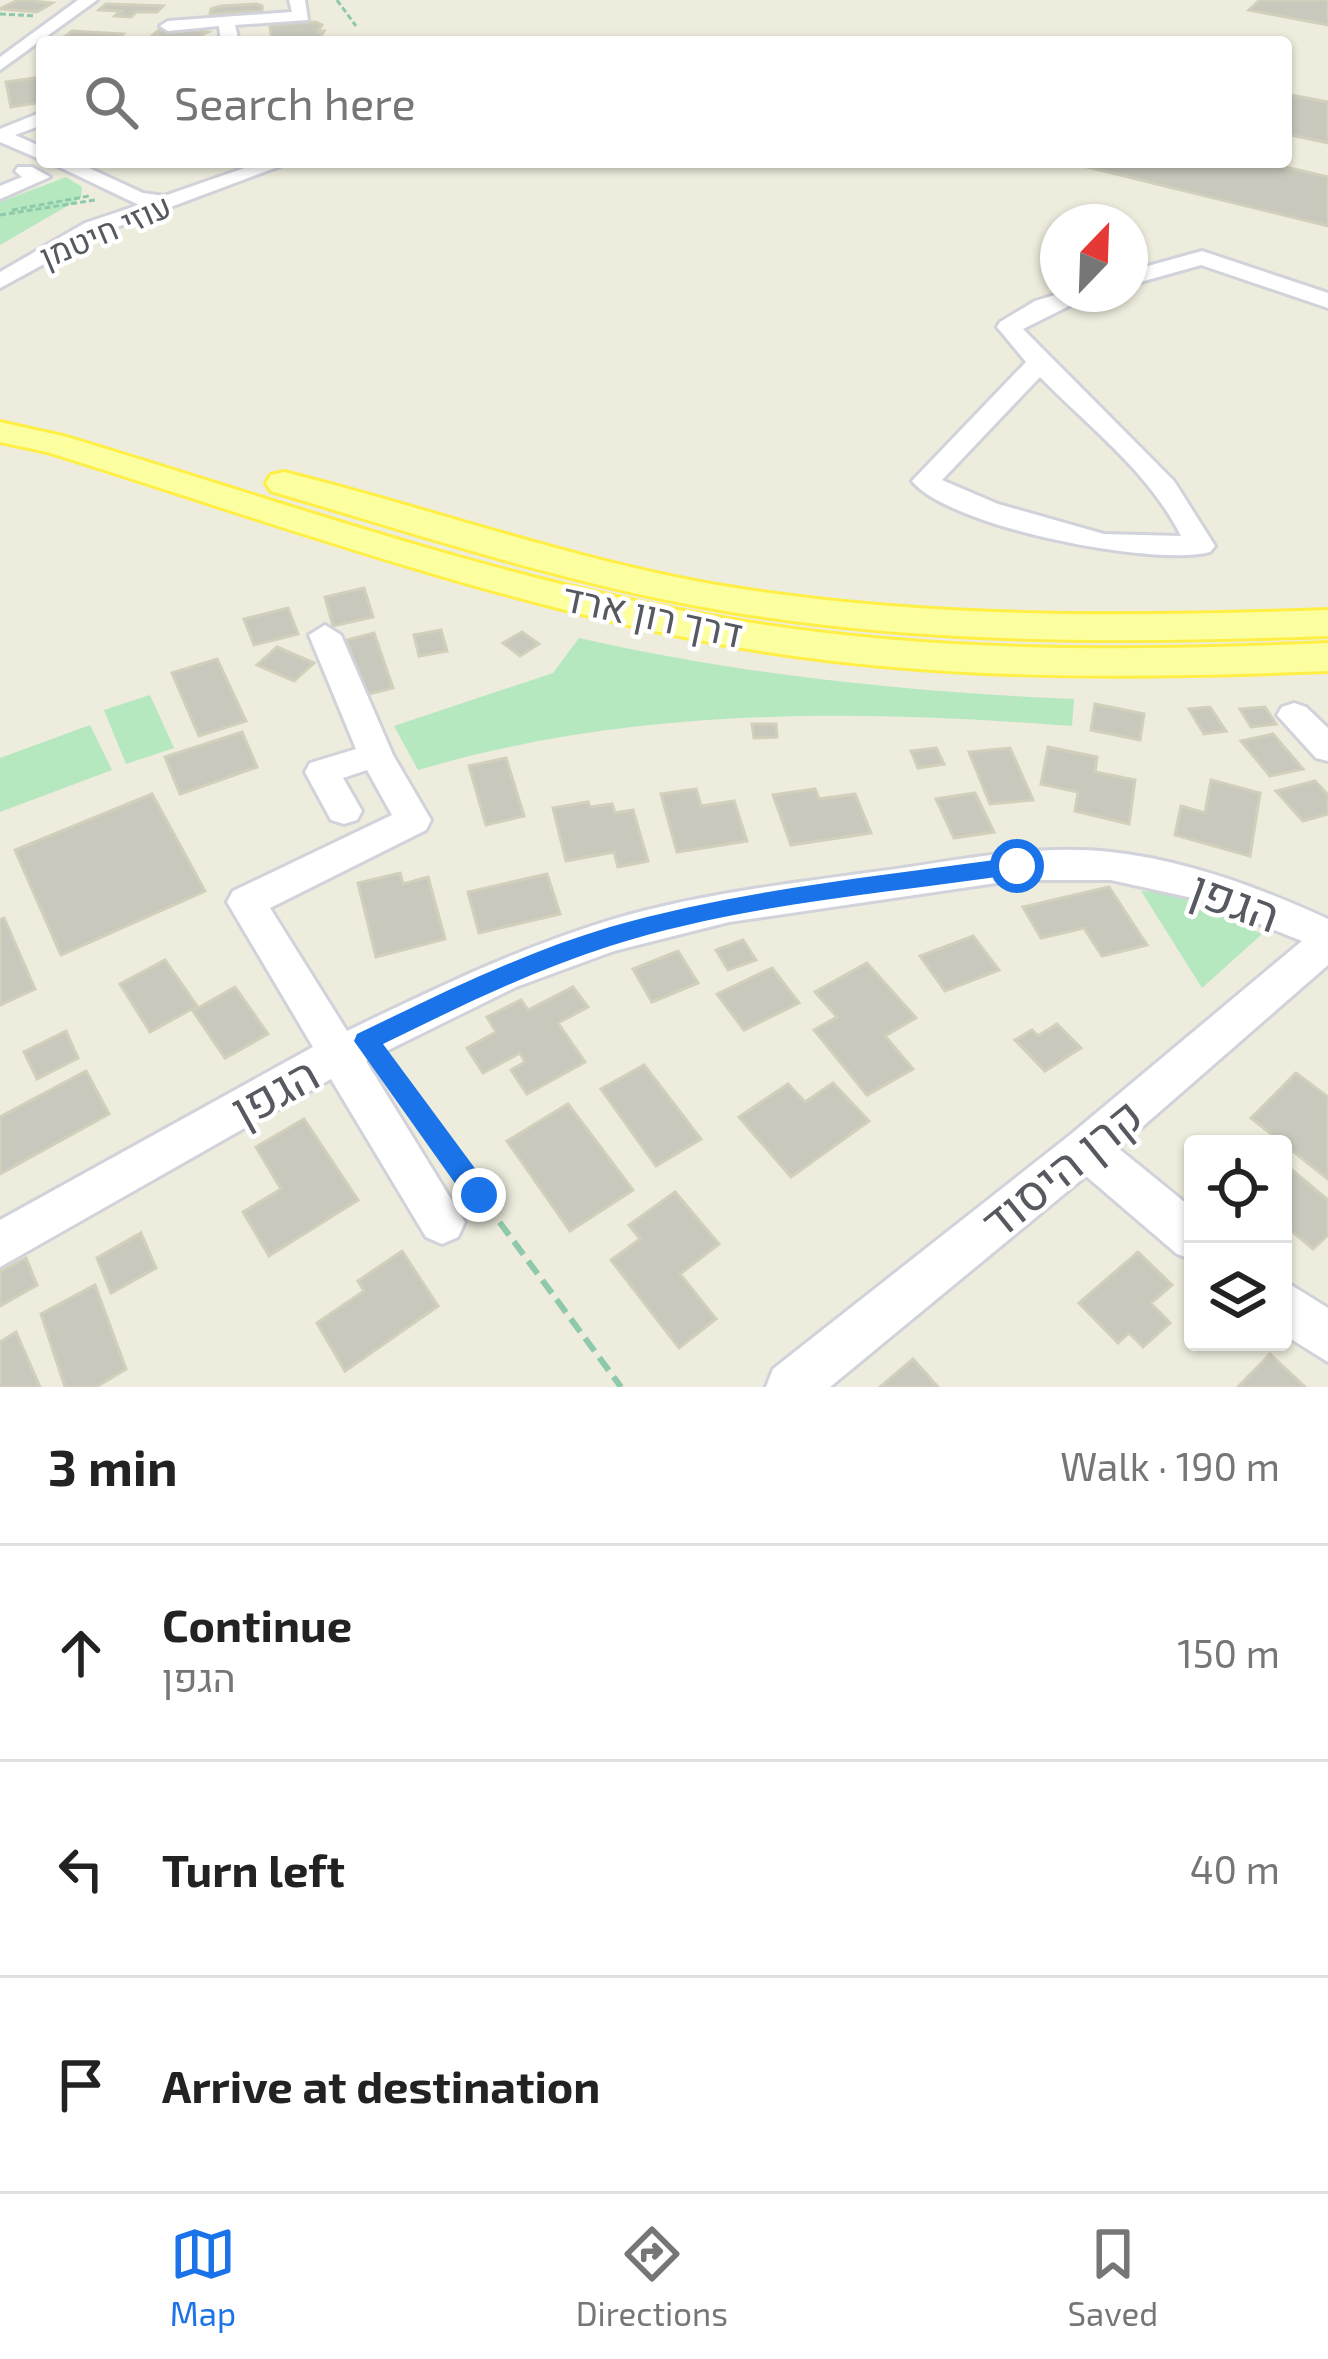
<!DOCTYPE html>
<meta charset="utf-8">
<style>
:root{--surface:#fff;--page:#f2f2f2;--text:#222;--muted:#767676;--line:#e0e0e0;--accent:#1a73e8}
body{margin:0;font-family:"Exo 2",Heebo,sans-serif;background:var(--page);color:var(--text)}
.controls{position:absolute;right:36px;bottom:36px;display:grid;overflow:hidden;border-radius:12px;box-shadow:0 3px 9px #0004}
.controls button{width:108px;height:108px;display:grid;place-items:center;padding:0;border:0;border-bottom:3px solid var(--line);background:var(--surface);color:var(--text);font:60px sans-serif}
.compass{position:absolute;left:1040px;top:204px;width:108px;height:108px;border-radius:50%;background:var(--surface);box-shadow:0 3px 9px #0004;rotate:23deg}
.stop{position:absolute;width:36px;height:36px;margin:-27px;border:9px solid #1a73e8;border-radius:50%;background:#fff}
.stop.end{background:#1a73e8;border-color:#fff;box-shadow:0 3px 12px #0008}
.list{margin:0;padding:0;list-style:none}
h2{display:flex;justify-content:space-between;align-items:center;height:156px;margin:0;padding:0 48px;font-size:51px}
h2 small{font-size:39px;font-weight:400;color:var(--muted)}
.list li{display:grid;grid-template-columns:78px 1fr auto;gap:36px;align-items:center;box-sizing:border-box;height:216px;padding:0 48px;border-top:3px solid var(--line)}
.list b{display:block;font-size:45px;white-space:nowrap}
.list p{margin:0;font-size:39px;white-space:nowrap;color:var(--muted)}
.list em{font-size:39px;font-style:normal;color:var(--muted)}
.icon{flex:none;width:66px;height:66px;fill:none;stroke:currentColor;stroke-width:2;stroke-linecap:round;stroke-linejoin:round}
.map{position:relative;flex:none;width:1328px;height:1387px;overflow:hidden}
.search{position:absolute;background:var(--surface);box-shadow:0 3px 9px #0004;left:36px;right:36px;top:36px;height:132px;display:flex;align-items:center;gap:30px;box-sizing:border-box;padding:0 42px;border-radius:12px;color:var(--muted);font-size:45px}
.sheet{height:804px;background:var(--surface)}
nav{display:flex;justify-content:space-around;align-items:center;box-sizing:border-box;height:168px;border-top:3px solid var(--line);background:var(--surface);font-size:33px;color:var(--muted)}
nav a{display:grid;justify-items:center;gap:6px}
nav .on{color:var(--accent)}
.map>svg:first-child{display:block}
</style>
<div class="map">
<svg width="1328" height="1387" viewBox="0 0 1328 1387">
<rect width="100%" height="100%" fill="#edecdd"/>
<!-- green -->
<path fill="#b6e8c0" d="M66,177l16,10 -1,11 -81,47v-43z
M579,638c163,37 328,54 495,61l-2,27c-220,-17 -440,-19 -654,44l-24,-44 159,-53z
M150,695l24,53 -48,16 -22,-54z
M90,725l22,45 -112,42v-54z
M1141,891l33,2 88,41 -60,54z"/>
<!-- building -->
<path fill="#c9c8bd" stroke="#d2cfbb" stroke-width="3" d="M18,0h3l31,3 -15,9 -37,-3z
M1260,0h68v25l-79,-15z
M106,4l57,2 -6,6h-21l-5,5 -16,-1 6,-5 -22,-1z
M221,6l36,-2 5,2v5l-52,3 1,-5z
M315,22l7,3 -4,7 6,-1 -5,9 -47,2 -2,-16z
M160,29h29l19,3 -17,8 6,2h-53l15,-7h-6z
M72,31l51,3 -9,8h-56z
M42,77v25l-31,5 -5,-25z
M1286,94l42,8v41l-42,-9z
M1092,162h172l64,15v49l-241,-59z
M364,588l9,29 -40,9 -8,-29z
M288,608l10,26 -44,11 -10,-26z
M441,630l6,21 -28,5 -5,-21z
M522,632l17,12 -19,12 -17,-13z
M374,633l19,55 -28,7 -18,-55z
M277,647l37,16 -20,18 -37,-16z
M217,659l29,62 -47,15 -27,-63z
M1095,704l49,10 -4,26 -49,-10z
M1210,707l16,24 -22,3 -15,-25z
M1265,707l11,17 -25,3 -11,-18z
M752,724h24l1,13 -23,1z
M242,732l15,35 -77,27 -15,-37z
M1273,734l30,35 -33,7 -29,-35z
M1048,747l49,10 -2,15 40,8 -6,44 -54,-13 3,-19 -37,-8z
M936,748l8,16 -26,4 -7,-17z
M1010,748l23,52 -43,4 -21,-52z
M506,758l18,58 -38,9 -17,-59z
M1211,780l49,13 -10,63 -75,-21 6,-29 24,7z
M1315,781l13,14v19l-25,7 -27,-30z
M696,789l5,17 33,-5 13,40 -70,11 -16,-58z
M815,789l4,10 36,-5 16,39 -80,12 -18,-50z
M975,793l19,39 -40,6 -18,-39z
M152,794l53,97 -144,64 -46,-105z
M588,802l2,5 22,-3 3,9 18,-3 15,51 -30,6 -4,-15 -48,9 -13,-53z
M400,873l3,11 25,-7 17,62 -69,18 -18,-74z
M547,874l13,40 -81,19 -11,-41z
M1109,887l38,58 -45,11 -18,-28 -43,10 -18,-31z
M4,918l31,71 -35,16v-85z
M973,936l26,34 -54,21 -25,-35z
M743,940l13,20 -28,10 -12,-20z
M678,951l20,32 -46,19 -19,-33z
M165,960l32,46 -47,26 -30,-48z
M867,963l49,55 -31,18 28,33 -46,26 -53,-65 23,-13 -22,-25z
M772,968l27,35 -55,27 -27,-36z
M235,987l33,47 -43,24 -32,-47z
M573,987l15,20 -30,16 27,39 -58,32 -16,-24 14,-8 -5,-9 -37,20 -16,-25 29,-16 -9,-15 34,-17 7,10z
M1057,1024l24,24 -36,23 -30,-31 17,-10 6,6z
M66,1031l12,27 -41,21 -13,-27z
M644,1065l57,74 -45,27 -55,-77z
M86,1071l23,43 -109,60v-57z
M1296,1073l32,24v82l-77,-61z
M833,1083l36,38 -78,56 -52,-60 49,-33 17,18z
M568,1104l65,86 -63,41 -63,-90z
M304,1119l54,81 -89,56 -26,-44 38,-23 -25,-42z
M1292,1170l36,30v35l-15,14 -30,-25v-45z
M675,1192l44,52 -39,30 36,45 -37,29 -68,-88 29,-21 -11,-14z
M141,1233l15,35 -45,25 -14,-35z
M402,1251l36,55 -93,65 -28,-48 47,-32 -6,-10z
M1138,1252l34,33 -21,18 19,20 -27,24 -14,-14 -11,10 -39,-40z
M26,1258l11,27 -37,21v-34z
M95,1285l31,84 -30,18h-31l-24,-73z
M16,1332l24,55h-40v-45z
M1270,1354l35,33h-67z
M913,1359l25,28h-58z"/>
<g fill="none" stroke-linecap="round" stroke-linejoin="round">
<!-- minor casing -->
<g stroke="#d1d2da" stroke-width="6">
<path id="minor" d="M78,0h19l-97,70v-13z
M289,0h16l3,20 -73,5 4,17h-18l-2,-16 -51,5 -8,-5 8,-5 124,-9z
M42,112v13l-27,10 27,12v13l-42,-18v-13z
M49,162h27l67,31 21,3 98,-34h29l-190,71 -101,55v-16l85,-49 54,-18z
M18,167h14l18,10 -50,22v-13l22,-9 -7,-6z
M1202,251l126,42v15l-127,-43 -71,20v-14z
M1058,294h35l-70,35 151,152 41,65 -5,6c-57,15 -261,-25 -298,-71l114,-119 -29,-35 3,-5 35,-21zM1040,377c50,51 109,95 141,159l-77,-2 -106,-30 -56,-24z
M325,625l16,10 52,120 38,65 -5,10 -156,78 77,123c85,-41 169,-82 260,-110 96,-29 197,-39 296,-53 68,-10 139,-24 208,-16 74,8 150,36 217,67v46l-210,183 75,61v51l-16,-6 -91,-78 -256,211h-64l7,-18 297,-234 232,-194 -105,-42 -86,-19h-94l-288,42 -115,29 -98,36 -150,74 99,161 -7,15 -16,7 -16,-7 -95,-158 -331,188v-47l313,-173 -86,-145 6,-11 159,-76 -25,-45 -24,8 19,33 -5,9 -13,4 -13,-4 -26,-48 5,-9 46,-14 -47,-114z
M1294,703l12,4 22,21v33l-12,-3 -39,-43 5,-8z
M1283,1280l45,28v54l-45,-28z"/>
</g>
<!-- major casing -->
<g stroke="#ffef44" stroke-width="6">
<path id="major" d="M0,422l67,15c216,65 432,143 655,181 201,35 403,34 606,25v28c-203,8 -407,10 -608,-27 -229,-42 -451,-123 -673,-192l-47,-10z
M284,472c145,36 285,87 433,113 202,34 407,32 611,25v26c-203,7 -407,9 -608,-26 -152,-26 -301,-75 -449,-119l-5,-8 5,-8z"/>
</g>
<!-- path-far1 -->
<path stroke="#8fc9ab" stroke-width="3" stroke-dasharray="6 3" stroke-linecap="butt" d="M337,0l19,26
M0,14l36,2
M12,210l77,-14
M0,215l95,-15"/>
<!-- path -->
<path stroke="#8fc9ab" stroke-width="6" stroke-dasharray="16 8" stroke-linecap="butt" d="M400,1087l221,300"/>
<!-- minor -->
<use href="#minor" fill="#fff" fill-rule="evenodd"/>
<!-- major -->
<use href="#major" fill="#fcffa0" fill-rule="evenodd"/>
</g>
<!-- route -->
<path fill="#1a73e8" d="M1017,857l11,9 -11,8c-135,20 -276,30 -407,72 -79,25 -153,62 -227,98l105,142 4,9 -4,8 -9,4 -10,-4 -115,-162 3,-7c83,-40 165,-81 253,-107 133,-38 271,-51 407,-70z"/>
<g text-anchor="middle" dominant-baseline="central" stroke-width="9" stroke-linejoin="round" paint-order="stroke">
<!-- far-street labels -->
<g font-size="33" fill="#575961" stroke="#fff">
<text transform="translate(105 230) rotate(-23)">עוזי חיטמן</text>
</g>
<!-- street labels -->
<g font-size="39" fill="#575961" stroke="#fff">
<text transform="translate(653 614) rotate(12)">דרך רון ארד</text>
</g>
<!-- near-street labels -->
<g font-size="48" fill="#575961" stroke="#fff">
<text transform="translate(1236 900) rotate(20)">הגפן</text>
<text transform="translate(274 1090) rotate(-29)">הגפן</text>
<text transform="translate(1061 1167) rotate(-39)">קרן היסוד</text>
</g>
</g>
</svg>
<div class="controls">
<button><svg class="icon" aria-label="locate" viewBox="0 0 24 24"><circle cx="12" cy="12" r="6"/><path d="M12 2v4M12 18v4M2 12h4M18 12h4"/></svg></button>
<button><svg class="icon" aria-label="layers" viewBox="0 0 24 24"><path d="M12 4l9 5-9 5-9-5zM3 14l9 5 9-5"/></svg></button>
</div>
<svg class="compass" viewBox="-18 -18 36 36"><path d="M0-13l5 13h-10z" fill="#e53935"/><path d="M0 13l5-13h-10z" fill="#767676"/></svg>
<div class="stop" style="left:1017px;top:866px"></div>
<div class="stop end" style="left:479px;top:1195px"></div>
<div class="search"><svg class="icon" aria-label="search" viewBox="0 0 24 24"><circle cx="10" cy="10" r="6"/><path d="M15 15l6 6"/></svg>Search here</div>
</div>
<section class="sheet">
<h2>3 min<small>Walk · 190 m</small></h2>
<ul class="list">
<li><svg class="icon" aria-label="ahead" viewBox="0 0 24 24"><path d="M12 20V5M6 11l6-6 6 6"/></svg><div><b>Continue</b><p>הגפן</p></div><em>150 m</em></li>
<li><svg class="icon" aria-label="left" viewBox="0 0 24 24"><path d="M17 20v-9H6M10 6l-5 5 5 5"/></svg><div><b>Turn left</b></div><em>40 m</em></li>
<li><svg class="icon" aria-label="arrive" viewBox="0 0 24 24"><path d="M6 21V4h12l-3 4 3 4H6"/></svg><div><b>Arrive at destination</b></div></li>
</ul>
</section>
<nav>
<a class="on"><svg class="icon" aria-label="map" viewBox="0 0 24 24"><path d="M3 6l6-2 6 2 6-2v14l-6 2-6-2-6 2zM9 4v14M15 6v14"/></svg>Map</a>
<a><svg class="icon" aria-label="directions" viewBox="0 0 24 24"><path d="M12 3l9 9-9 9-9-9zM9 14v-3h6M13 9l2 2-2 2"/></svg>Directions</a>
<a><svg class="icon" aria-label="saved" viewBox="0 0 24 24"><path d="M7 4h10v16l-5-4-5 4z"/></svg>Saved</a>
</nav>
